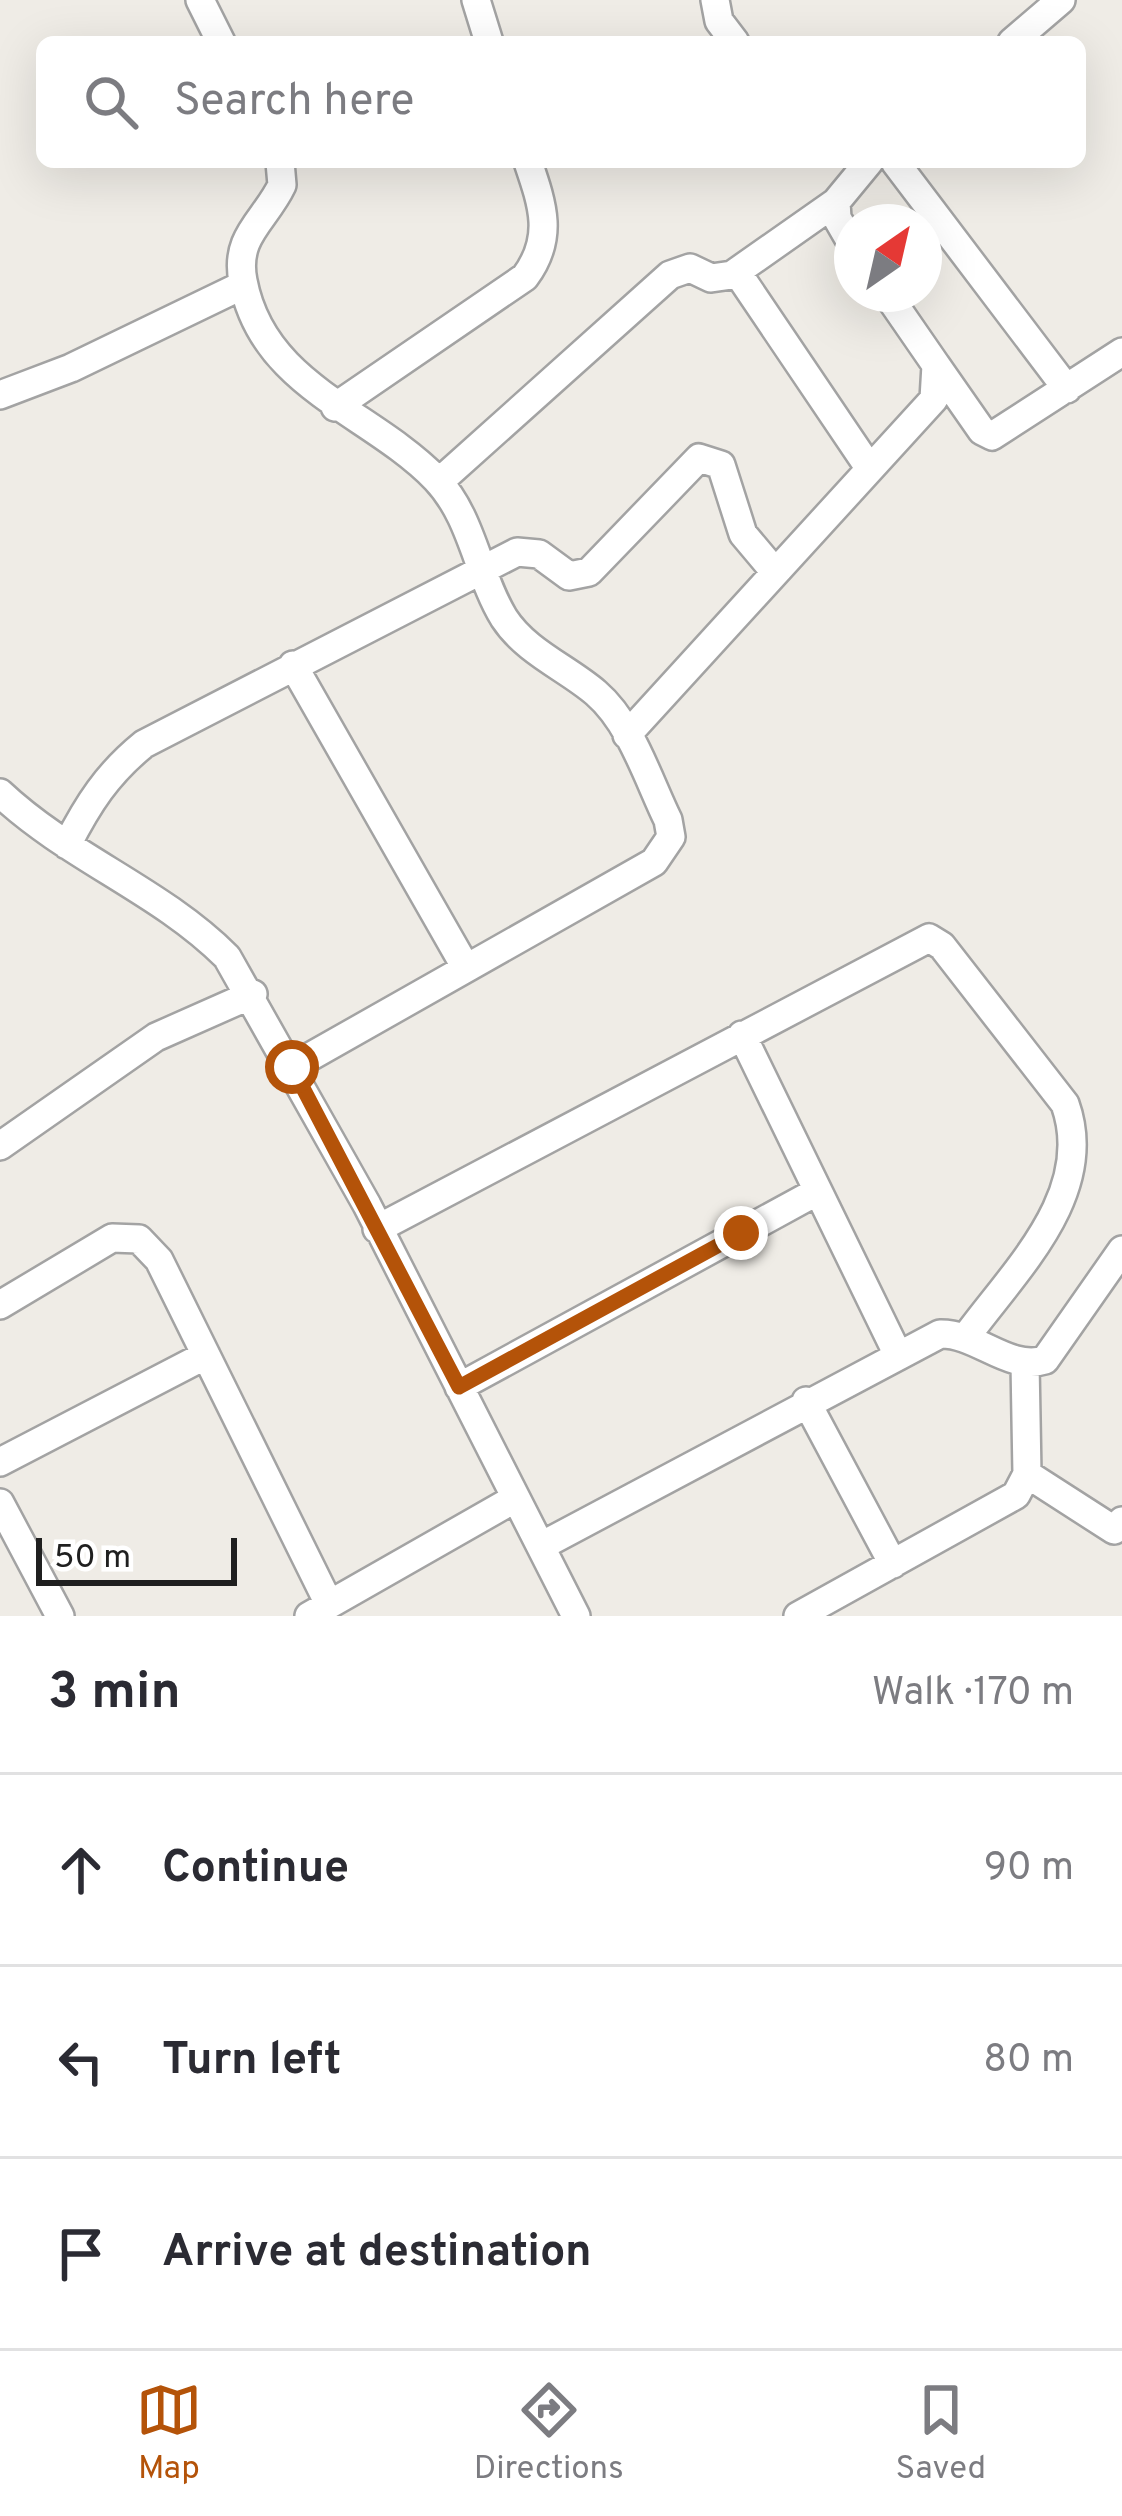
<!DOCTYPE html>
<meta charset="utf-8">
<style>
:root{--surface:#fff;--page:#f7f7f7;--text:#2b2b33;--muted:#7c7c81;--line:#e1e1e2;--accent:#b45309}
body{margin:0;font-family:Overpass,sans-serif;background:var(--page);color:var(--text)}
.compass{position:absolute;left:834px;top:204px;width:108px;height:108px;border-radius:50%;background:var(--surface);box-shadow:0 12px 48px #0002;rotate:34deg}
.scale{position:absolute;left:36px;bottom:30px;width:201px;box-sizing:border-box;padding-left:12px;border:6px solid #1f1f1f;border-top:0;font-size:33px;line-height:42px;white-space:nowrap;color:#1f1f1f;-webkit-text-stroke:9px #fff;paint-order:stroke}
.stop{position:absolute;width:36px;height:36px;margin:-27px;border:9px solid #b45309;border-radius:50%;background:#fff}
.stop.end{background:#b45309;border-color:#fff;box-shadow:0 3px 12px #0008}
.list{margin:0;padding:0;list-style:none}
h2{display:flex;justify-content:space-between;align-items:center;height:156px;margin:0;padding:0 48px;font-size:51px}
h2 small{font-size:39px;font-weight:400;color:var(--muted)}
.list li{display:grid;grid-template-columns:78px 1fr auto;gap:36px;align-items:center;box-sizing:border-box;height:192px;padding:0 48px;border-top:3px solid var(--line)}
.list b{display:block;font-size:45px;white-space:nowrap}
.list em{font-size:39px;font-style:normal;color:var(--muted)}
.icon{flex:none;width:66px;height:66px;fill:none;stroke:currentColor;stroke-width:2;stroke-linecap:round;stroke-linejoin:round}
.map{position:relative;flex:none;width:1122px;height:1616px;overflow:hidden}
.search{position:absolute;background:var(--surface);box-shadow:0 12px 48px #0002;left:36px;right:36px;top:36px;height:132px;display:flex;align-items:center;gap:30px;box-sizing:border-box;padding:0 42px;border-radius:18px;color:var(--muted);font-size:45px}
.sheet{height:732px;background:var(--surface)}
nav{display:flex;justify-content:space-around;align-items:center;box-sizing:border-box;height:168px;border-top:3px solid var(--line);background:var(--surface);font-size:33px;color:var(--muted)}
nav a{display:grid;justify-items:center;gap:6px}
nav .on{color:var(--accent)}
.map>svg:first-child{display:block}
</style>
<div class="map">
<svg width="1122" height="1616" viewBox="0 0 1122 1616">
<rect width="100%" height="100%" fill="#efece6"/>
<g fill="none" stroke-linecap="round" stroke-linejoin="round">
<!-- minor casing -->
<g stroke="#a3a3a3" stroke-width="32">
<path id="minor" d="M200,0l21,42
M476,0l13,42
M715,0l4,21 16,21
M1012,42l49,-42
M280,162l2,23c-17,36 -48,51 -39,96 20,106 127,130 193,198 37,39 41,95 68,139 22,34 63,50 92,75 35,30 52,86 72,127l3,17 -17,25 -362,205
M895,162l172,227
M852,244l-15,-26 -1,-16 33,-40
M737,272l133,197
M936,365l46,66 10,5 130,-84
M0,395l71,-27 172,-83
M335,407l190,-130c29,-39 18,-71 3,-115
M439,482l231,-207 20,-7 21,10 21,-3 104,-73
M293,665l173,303
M627,735l307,-336 2,-34 -49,-71
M0,793c69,65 160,97 227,164l140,248 209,411
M67,845c21,-41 40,-71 77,-101l373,-192 22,2 30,22 20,-4 110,-114 22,7 22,69 32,38
M742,1035l156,320
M0,1146l156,-109 97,-43
M377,1229l552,-291 13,8 123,158c32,89 -50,166 -99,233
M0,1305l112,-67 27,1 20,21 170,344
M459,1387l359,-196
M806,1401l87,163
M0,1462l206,-107
M1027,1474l87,56 8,-9
M0,1503l60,113
M541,1546l399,-212c37,-1 68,37 105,26l77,-110
M309,1616l207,-118
M798,1616l218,-121 11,-21 -2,-111"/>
</g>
<!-- minor -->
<use href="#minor" stroke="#fff" stroke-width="27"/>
</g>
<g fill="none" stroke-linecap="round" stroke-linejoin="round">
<!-- route -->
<path stroke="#b45309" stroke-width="15" d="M292,1067l167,320 282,-154"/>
</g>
</svg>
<svg class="compass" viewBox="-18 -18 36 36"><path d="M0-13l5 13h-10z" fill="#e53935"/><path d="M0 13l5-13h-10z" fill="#7c7c81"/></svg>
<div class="scale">50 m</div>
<div class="stop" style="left:292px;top:1067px"></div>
<div class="stop end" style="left:741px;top:1233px"></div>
<div class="search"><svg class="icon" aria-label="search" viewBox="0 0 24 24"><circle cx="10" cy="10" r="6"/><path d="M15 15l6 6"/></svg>Search here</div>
</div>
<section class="sheet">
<h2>3 min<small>Walk · 170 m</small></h2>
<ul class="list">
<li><svg class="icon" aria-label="ahead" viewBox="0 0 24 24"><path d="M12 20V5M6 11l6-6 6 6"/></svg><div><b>Continue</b></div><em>90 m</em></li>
<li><svg class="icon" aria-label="left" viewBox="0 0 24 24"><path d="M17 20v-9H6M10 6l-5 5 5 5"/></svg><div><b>Turn left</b></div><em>80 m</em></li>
<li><svg class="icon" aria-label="arrive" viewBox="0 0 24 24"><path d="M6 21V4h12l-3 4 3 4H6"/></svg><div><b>Arrive at destination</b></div></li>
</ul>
</section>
<nav>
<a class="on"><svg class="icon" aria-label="map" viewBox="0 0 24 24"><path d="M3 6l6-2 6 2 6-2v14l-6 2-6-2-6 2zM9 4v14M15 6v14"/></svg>Map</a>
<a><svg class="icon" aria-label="directions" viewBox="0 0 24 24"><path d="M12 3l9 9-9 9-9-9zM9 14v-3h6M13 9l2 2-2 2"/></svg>Directions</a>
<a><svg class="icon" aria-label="saved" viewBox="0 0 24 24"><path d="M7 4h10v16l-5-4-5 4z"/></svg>Saved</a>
</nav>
